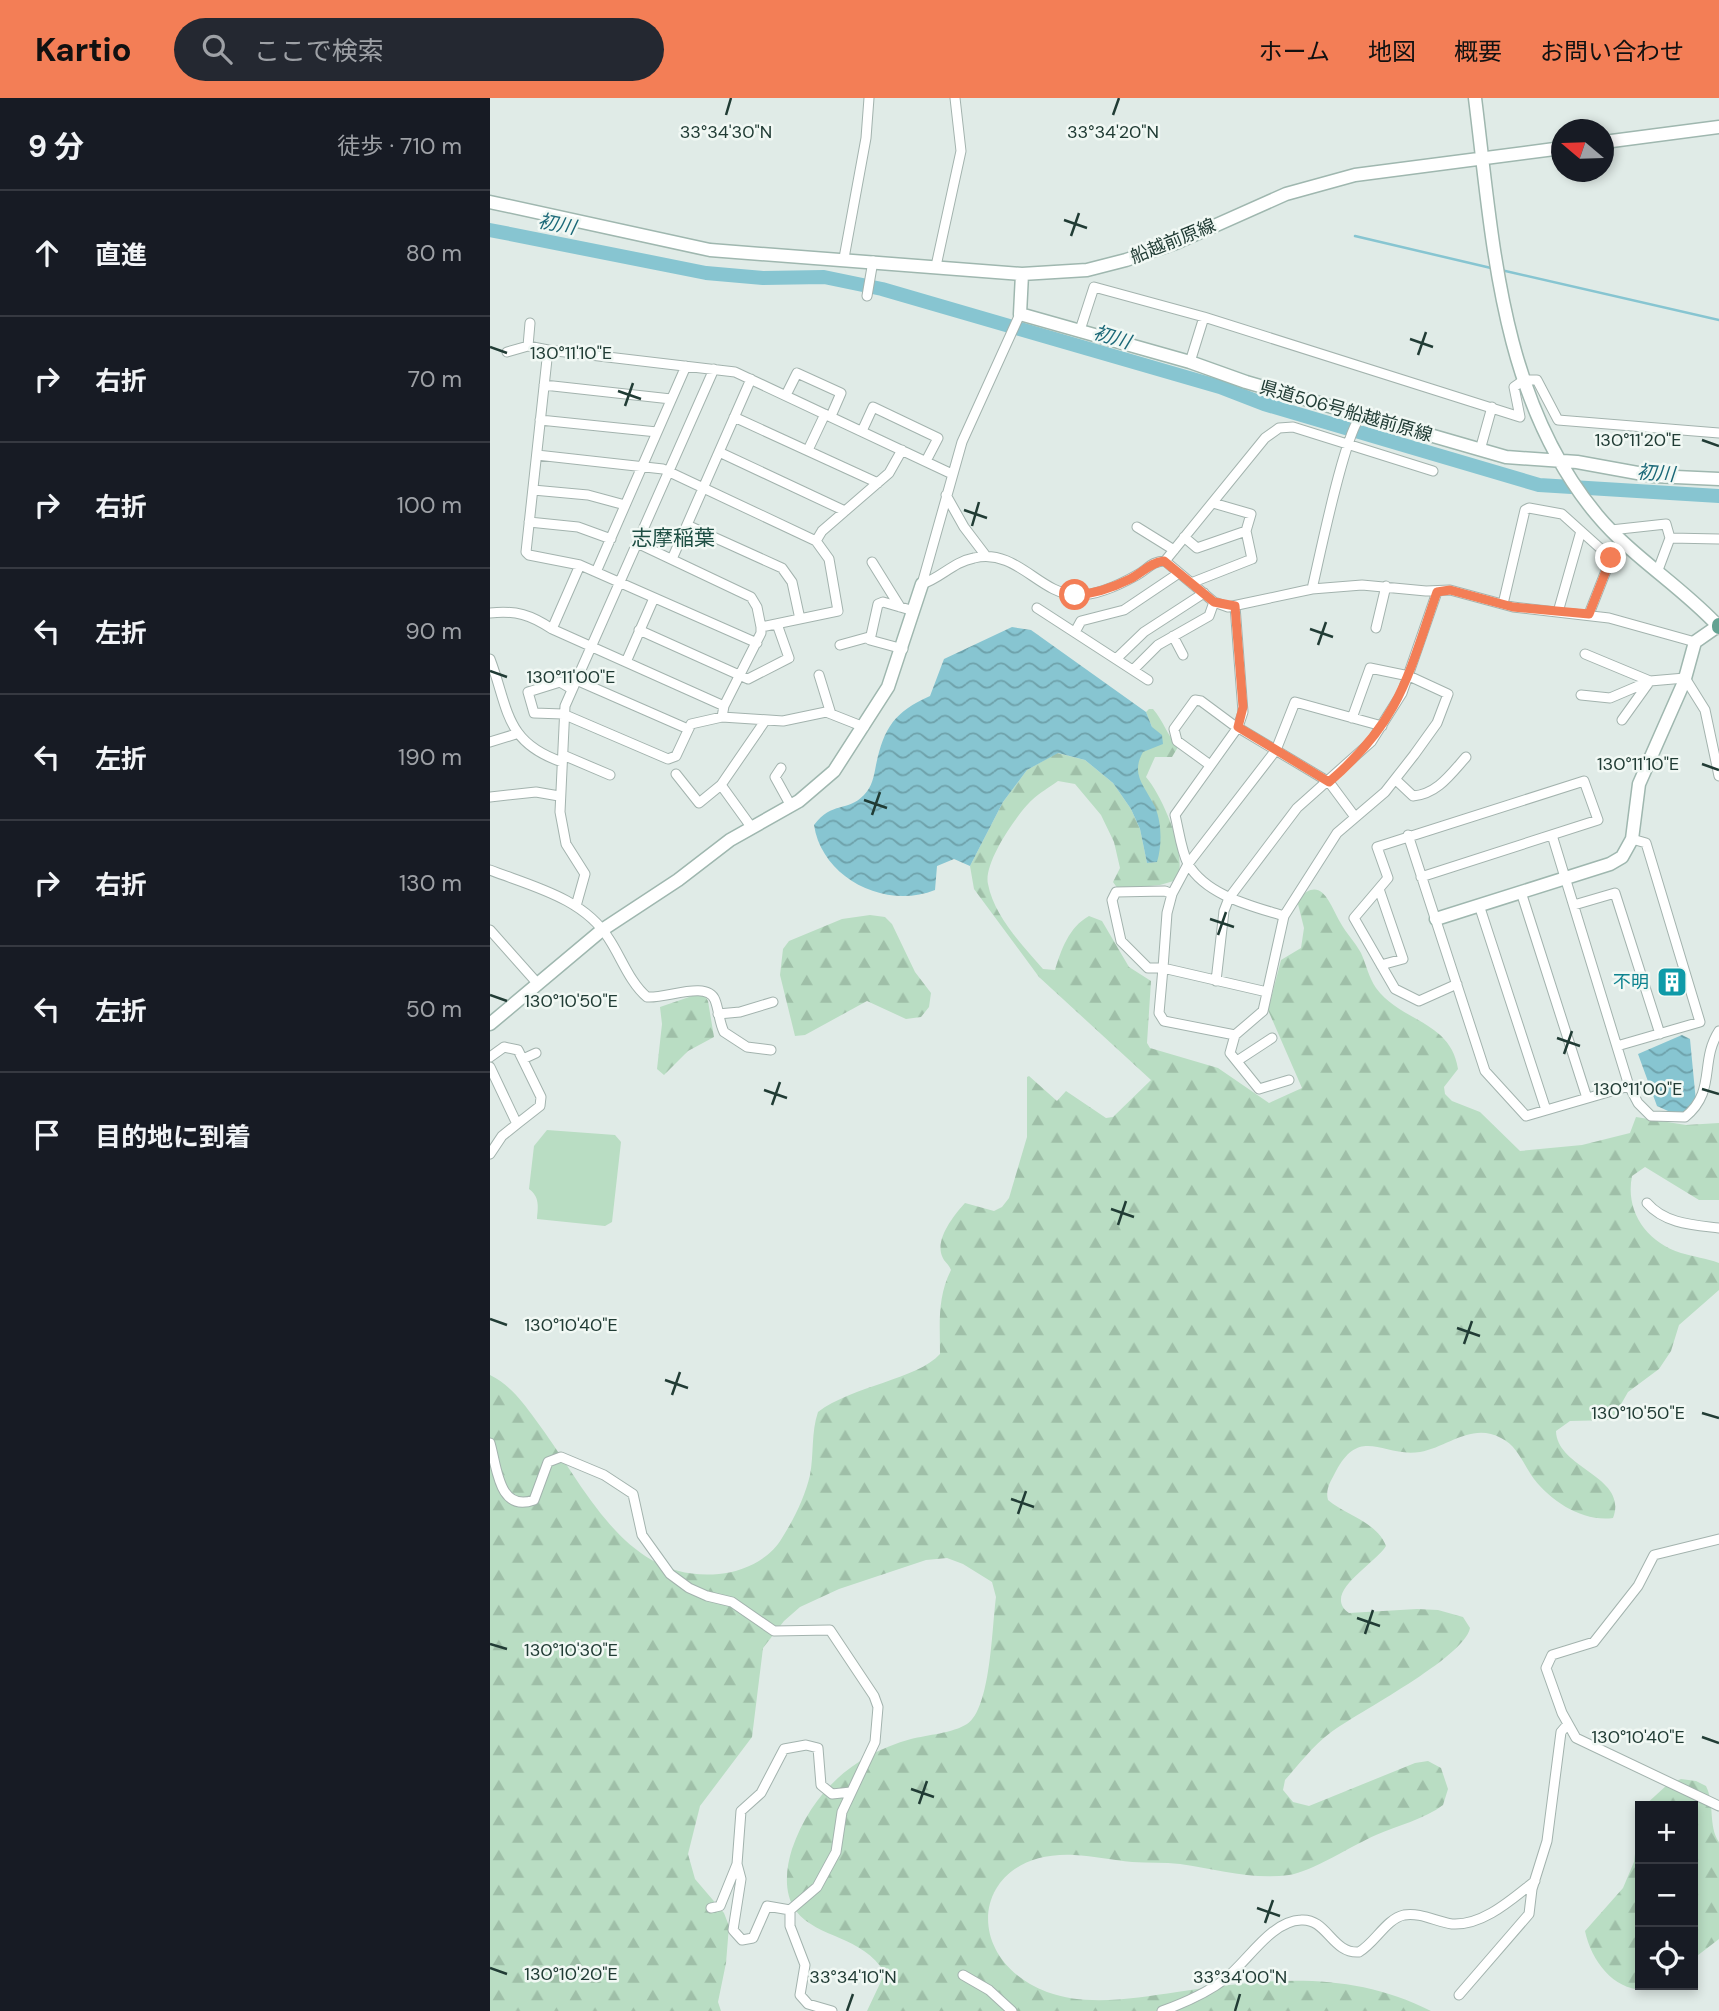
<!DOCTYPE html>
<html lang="ja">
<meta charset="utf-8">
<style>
:root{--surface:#171b24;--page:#242831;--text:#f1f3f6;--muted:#9ea1a6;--line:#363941;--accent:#f37e56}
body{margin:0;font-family:"DM Sans","Noto Sans JP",sans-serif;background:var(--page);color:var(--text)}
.controls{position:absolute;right:21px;bottom:21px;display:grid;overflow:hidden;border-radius:0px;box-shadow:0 4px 10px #0003}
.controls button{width:63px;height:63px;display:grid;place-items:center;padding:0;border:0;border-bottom:2px solid var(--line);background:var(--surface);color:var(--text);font:35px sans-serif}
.compass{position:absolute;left:1061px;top:21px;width:63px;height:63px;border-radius:50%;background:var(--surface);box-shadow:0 4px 10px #0003;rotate:289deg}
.stop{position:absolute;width:21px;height:21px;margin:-16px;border:5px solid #f37e56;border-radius:50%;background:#fff}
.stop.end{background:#f37e56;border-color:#fff;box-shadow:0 2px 7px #0008}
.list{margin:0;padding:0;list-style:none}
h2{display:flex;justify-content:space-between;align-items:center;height:91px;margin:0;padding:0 28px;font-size:30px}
h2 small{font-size:23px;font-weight:400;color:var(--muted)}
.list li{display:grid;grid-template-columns:46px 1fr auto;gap:21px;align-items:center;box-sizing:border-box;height:126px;padding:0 28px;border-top:2px solid var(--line)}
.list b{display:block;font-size:26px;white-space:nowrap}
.list em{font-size:23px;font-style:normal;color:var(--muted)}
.icon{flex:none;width:38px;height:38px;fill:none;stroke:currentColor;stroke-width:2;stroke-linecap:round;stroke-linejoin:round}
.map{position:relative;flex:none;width:1229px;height:1913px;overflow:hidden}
header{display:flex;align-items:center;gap:42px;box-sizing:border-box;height:98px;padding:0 35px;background:var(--accent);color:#111}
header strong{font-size:33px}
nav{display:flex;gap:38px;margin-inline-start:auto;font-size:24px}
.search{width:490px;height:63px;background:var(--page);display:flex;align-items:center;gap:18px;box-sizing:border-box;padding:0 24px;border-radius:38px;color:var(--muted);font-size:26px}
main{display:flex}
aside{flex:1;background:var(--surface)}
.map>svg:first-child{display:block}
</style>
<header>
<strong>Kartio</strong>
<div class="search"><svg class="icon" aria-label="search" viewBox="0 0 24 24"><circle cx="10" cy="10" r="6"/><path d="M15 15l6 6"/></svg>ここで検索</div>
<nav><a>ホーム</a><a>地図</a><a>概要</a><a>お問い合わせ</a></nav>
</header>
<main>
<aside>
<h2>9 分<small>徒歩 · 710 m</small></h2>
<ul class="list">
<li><svg class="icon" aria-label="ahead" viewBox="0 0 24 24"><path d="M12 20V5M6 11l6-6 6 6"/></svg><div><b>直進</b></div><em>80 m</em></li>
<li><svg class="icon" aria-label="right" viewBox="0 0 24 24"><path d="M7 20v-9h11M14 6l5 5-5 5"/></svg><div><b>右折</b></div><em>70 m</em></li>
<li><svg class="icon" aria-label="right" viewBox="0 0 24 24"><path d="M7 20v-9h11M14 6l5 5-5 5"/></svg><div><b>右折</b></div><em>100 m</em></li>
<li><svg class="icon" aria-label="left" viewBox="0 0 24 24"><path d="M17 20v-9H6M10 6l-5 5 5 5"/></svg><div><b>左折</b></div><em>90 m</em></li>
<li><svg class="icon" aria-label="left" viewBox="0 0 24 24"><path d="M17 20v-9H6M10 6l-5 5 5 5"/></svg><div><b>左折</b></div><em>190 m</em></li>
<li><svg class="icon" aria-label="right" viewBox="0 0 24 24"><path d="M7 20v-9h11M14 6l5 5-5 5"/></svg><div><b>右折</b></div><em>130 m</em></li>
<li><svg class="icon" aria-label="left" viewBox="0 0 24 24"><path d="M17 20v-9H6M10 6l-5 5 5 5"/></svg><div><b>左折</b></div><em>50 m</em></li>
<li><svg class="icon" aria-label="arrive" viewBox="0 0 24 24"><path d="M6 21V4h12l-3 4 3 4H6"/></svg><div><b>目的地に到着</b></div></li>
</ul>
</aside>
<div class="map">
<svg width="1229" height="1913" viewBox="0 0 1229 1913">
<defs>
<pattern id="forest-firs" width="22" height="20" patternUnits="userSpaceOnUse" patternTransform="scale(1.75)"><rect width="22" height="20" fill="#b9ddc3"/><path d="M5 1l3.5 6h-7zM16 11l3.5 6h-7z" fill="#9fbfa8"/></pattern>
<pattern id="water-waves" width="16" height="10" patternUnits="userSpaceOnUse" patternTransform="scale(1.75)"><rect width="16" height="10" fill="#87c5d1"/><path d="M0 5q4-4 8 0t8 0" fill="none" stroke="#6ea1aa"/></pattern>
</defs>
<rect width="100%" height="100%" fill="#e0ebe7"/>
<!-- forest -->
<path fill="url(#forest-firs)" d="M659,611h4c11,13 14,26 25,38l-6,10h-17l-9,20c17,20 42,78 31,103l-17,5 -42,4 -5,-7 7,-14 -6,-26 -13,-27 -26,-31 -17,-3c-8,6 -19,12 -26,19 -15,14 -49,63 -44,84 6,32 34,61 55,85l12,1c6,-20 14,-43 34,-54l13,5 27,46 22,14 -4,62 3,5 68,20 51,35 33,-15 -34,-78 13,-50 20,-12 3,-20 -7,-28c24,-26 32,2 43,22 6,11 15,20 21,31 5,11 8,25 15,35 25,34 75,33 82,81l-14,18 1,7 7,7 28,11 40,39 62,-6 48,-12 6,-16 50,8 33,-2v77h-20l-54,-33 -13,9c-7,35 14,66 49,77 13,4 25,5 38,10v27l-40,35 -8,26 -12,18 -31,23 -16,28 -42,1 -14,10c1,38 73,45 57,87 -30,4 -61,-16 -79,-39 -10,-13 -16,-33 -33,-41 -29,-16 -53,9 -81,14 -37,6 -59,-27 -84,19 -5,10 -11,18 -8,29 19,16 49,22 58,46 -12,19 -65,47 -37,67l68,-4 21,1 25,7 7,11c-6,30 -112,84 -140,105 -17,13 -31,31 -45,47l-2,10 10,12 16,4 106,-43 13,-2 13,7 7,21 -5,16c-18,14 -47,21 -67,30 -23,10 -65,37 -87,40 -38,5 -72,-6 -109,-11 -16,-2 -32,-1 -48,-2 -19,-2 -38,-6 -58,-7 -102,-5 -116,103 -27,137 41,15 88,6 130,0 87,-13 172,-23 254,19h-564l18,-38c-23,-38 -67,-34 -89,-62 -13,-18 -10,-43 -4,-62 20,-57 61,-94 119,-110 16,-4 42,-6 56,-15 24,-15 25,-99 29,-127l-4,-15 -29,-18 -16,-6 -21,2 -87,29 -39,18 -16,14 -21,27 -11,89 -52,69 -12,48 7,25 29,34 5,13 -3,37 -8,39 3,9h-231v-636c20,10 33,27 45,44 49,64 88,164 184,155 24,-2 51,-15 63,-36 12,-19 23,-41 28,-63 4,-20 1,-43 8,-63 34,-26 100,-33 122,-58 0,-30 -3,-56 11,-84 -2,-6 -7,-8 -9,-14 -7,-17 12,-41 23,-53l29,8 8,-4 7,-9 18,-61v-60l2,-1 28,25 9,-10 40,27 7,-1 38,-37 -112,-103 -65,-88 -4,-23 33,-64 24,-32 30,-17 28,7 28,23 18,26 9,20 7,34 10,-1 -2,-54 -17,-29 -2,-15 16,-37 -6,-15z
M380,817l15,2 7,7 23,48 16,21 -2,14 -8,10 -15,2 -39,-18 -62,34 -10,1 -15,-61 3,-26 6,-8 53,-22z
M205,897l10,1 3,5 6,36 -26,14 -24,24 -7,-6 5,-45 -2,-17z
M1191,1681l15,2 10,5c9,18 2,40 13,56v97l-26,20v-153h-49l23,-21z
M1150,1715v172h23c-39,17 -70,-17 -78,-54l38,-43 11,-26z"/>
<!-- garden -->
<path fill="#b9ddc3" d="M57,1032l68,5 6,7 -9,80 -7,4 -68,-7c1,-12 3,-22 -8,-30l5,-43z"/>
<!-- water -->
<path fill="url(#water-waves)" d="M522,529l19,3 115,82 6,15 10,8 1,9 -20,8c-13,23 2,34 12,55 7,16 7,39 2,55l-10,1 -7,-34 -9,-20 -18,-26 -28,-23 -27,-7 -31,17 -24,32 -33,64 -16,-7 -17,7 -2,24c-50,20 -113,-12 -121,-65 18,-24 34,-13 50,-30 8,-8 10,-19 12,-30 8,-37 18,-53 54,-69l14,-37z
M1192,937l8,4 6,63 -8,9 -11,4 -20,-9 -19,-52z"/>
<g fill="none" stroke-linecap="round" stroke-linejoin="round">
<!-- stream -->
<path stroke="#87c5d1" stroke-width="2.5" d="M865,138l136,32
M1011,172l218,50"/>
<!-- river -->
<path stroke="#87c5d1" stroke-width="14" d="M0,132l216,43 57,5 61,-1 58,12 338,98 44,17 275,81 180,11"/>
<!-- street casing -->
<g stroke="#a3b3ae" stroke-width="11">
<path id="street" d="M354,160l22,-120 3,-40
M446,168l25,-115 -6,-53
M377,198l6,-35
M40,225l-2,23 20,4
M590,232l14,-43 110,30 316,100 -6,-30 10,-7h13l21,40 161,13
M17,254l21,-6
M700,264l14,-45
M54,287l127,14
M296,297l11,-22 44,20 -10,23
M244,319l144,66
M50,322l117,12
M372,333l11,-24 65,31 -12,23
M318,352l17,-36
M990,352l12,-43
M229,354l126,59
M47,357l126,14 153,72 13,18 9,52 -77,16v6l-37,73 -2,11
M43,392l55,5 37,10
M456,397l18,32 22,29
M39,424l49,5 33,12
M197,427l95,43 10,14 8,37
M647,429l37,23
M1121,432l55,-6 4,14
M694,439l13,11 49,-17
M326,443l6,-10 67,-58 13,-23
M147,445l114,54 6,10 4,20
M182,461l79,-180
M675,463l100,-123 14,-10 14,-1 140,44
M382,464l28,45
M1168,472l12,-32 49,1
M106,474l90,-206
M701,485l61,-24 -6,-28 5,-17 -38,-11
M432,486c19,-6 31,-22 52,-26 43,-10 65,36 102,37 19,1 45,-11 61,-20 11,-6 15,-14 28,-14l49,41 14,5 84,-18 50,-4 64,6 24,-1 63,17 96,11 86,24
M432,486l40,-142 58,-128
M822,491c7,-29 33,-160 50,-174
M1013,506l22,-94 4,-2 33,6 49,44 -22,56
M745,508l8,106 -5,15 -63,88c4,16 6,35 13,49 19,32 64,42 96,52
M547,510l111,72
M1068,514l23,-81
M0,515c26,-3 41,2 62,16l172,77
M886,530l10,-42
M62,531l28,-64
M149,532l109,49 41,-21 -12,-34
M585,534l6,-11 43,-11 55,-37
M683,538l10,19
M267,545l-177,-78 -51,-10 -3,-3 22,-202 187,22 217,102
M350,547l29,-8
M413,551l-33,-9 8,-36 5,-2 31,9
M1095,556l65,27 35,-3 20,32 14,66
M0,561c19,50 14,83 72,103
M626,561l28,-27 60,-39
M136,564l28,-64
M643,572l25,-25 51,-29 5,-14
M329,577l12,39
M86,582l112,49
M82,591l-12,-7 -32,10 6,21 29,1 105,45 8,-3 15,-32 31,-7 61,4 43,-9 38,15
M1091,597l29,3 40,-17
M1132,622l28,-39
M0,644l26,-8
M73,657l47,20
M720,667l-33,-24 -3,-12 21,-29 6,1 31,23 97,58 26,35
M291,670l-6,9 16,29
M186,676l23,29 22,-18 44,-64
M906,682l17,16c24,-2 37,-21 53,-39
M231,687l31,43
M0,699l46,-5 23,4
M918,737l77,236 41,45 103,-30
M1062,737l77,251 9,17 13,13 34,1c32,-26 14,-55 34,-86
M0,772c41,16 94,28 119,69 12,18 21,44 38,58 19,2 60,-17 68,3 4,10 4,22 9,32l23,15 24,3
M931,779l177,-57 -14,-39 -207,66 11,31 -34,40 41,71 24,12 38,-17
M889,791l24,70 -22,6
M1031,794l66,206
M682,796l-7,-3 -49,1 -4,8 9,41 27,27h15l-4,45 5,8 71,14
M989,807l67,205
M1084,807l41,-12 45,141
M86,808l9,-32 -19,-30 -6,-32 5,-106 149,-337
M0,832l48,54
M726,883l8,-70 5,-13 68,-90 74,-66 31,-49 35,-101
M777,894l-104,-24 4,-55 5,-19 16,-30 88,-114 19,-48 87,24
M228,916l22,-2 33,-10
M1127,948l83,-24 -54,-179 -14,-4
M0,959l14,-10 14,3 23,47 -1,9 -23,18
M33,961l13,-6
M747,963l35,-23
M0,969l27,57 -15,12 -12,18
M799,982l-30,9 -29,-36 5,-18 28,-24 21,-95 53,-83 48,-41 29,-37 23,-32 11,-29 -39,-18 -39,-8 -18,50
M1157,1105c18,21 47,22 72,25
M0,1345c7,23 8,70 44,57l14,-38 13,-5 43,18 29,19 9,41 28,39 19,14 18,8 25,6 42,29 56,-1 44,66 4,11 -3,35 -33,70 -6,40 -19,35 -27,23v16l15,39 -5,30 8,9 24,7
M1229,1441l-65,16 -16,31 -44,56 -42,13 -6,13 16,45 14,25 143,68
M247,1766l4,15 -8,51 9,10 11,-2 14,-32 23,4
M221,1810l9,-2 17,-42 4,-53 20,-18 23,-44 22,-4 12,3 3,37 11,9 19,-2
M473,1877l26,15 23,21
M969,1897l70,-81 3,-25 15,-48 14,-109 6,-7
M672,1913c22,-8 45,-18 63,-32 23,-18 46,-58 76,-59 26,-2 31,34 58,32 16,-9 27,-33 45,-37 16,-3 33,7 48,9 31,2 60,-25 83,-43"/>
</g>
<!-- secondary casing -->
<g stroke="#9fb7af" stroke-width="15">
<path id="secondary" d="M1114,44l115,-15
M0,104l220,48 312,24 65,-4 39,-10 50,-17 110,-49 69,-19 207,-27
M532,176l-2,40 170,48 56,20 260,75 71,5 77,14 65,3
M946,821l174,-55 12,-7 10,-18 7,-55 45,-102 11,-40 23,-16c-37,-40 -86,-69 -121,-111 -97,-116 -104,-274 -122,-417
M0,926l112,-94 76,-50 52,-40 69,-39 35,-30 54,-84 34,-103"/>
</g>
<!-- primary casing -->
<g stroke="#c1c8c6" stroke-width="17">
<path id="primary" d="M1229,527v2"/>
</g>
<!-- street -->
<use href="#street" stroke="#fff" stroke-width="9"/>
<!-- secondary -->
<use href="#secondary" stroke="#fff" stroke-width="12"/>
<!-- primary -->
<use href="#primary" stroke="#64a292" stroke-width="14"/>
</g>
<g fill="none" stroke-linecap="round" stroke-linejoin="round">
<!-- route -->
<path stroke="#f37e56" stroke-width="9" d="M585,497c18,-1 39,-8 55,-16 12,-6 21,-17 34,-18l50,41 21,4 8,101 -5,20 91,55c71,-61 79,-106 108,-190l13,-2 63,17 76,7 22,-56"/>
</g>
<!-- ticks -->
<path fill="none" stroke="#213c35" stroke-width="2.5" d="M236,17l5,-17M623,17l6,-17M574,122l23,8M581,138l8,-23M920,241l23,8M0,249l17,6M928,257l8,-23M128,293l23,8M135,308l8,-23M1212,342l17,6M474,412l23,8M482,428l7,-24M820,531l23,8M828,547l8,-23M0,573l17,6M1212,666l17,6M374,702l23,8M382,717l8,-23M720,821l24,8M728,837l8,-23M0,897l17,6M1067,940l23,8M1074,956l8,-23M1212,991l17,5M274,992l23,8M282,1007l8,-23M621,1111l23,8M628,1127l8,-24M0,1221l17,6M967,1230l23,8M974,1246l8,-23M175,1282l23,8M182,1297l8,-23M1212,1315l17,5M521,1401l23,8M528,1416l8,-23M867,1520l23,8M875,1536l8,-24M0,1546l17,5M1212,1639l17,6M421,1691l23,8M429,1706l8,-23M767,1810l23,8M775,1825l8,-23M0,1870l17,6M357,1913l6,-17M745,1913l5,-17"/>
<!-- icons -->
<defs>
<g id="building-square" transform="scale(1.575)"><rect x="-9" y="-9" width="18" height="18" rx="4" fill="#0f9aa8" stroke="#f1f8f4"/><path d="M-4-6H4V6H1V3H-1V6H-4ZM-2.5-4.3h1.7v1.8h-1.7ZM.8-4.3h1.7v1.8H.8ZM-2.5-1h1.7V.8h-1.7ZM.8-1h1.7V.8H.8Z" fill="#fff"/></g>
</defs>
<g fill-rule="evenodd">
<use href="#building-square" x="1182" y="884"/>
</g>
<g text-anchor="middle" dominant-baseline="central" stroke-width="5" stroke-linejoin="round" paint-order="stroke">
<!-- street labels -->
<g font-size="18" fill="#213c35" stroke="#f1f8f4">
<text transform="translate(683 143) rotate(-22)">船越前原線</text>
<text transform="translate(856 313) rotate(16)">県道506号船越前原線</text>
</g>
<!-- culture labels -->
<g font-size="18" fill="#0d838f" stroke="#f1f8f4" text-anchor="end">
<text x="1159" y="884">不明</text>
</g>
<!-- water labels -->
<g font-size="19" font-style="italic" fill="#1a6878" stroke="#f1f8f4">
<text transform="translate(67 126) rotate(11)">初川</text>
<text transform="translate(622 239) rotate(17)">初川</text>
<text transform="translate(1166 375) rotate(4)">初川</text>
</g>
<!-- quarter labels -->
<g font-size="21" fill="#1d4e43" stroke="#f1f8f4">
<text x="183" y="440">志摩稲葉</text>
</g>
</g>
<g font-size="18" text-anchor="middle" fill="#213c35" stroke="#f1f8f4" stroke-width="5" stroke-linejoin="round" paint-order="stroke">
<text x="236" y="40">33°34'30"N</text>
<text x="623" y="40">33°34'20"N</text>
<text x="81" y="261">130°11'10"E</text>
<text x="1148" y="348">130°11'20"E</text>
<text x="81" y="585">130°11'00"E</text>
<text x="1148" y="672">130°11'10"E</text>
<text x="81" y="909">130°10'50"E</text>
<text x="1148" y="997">130°11'00"E</text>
<text x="81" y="1233">130°10'40"E</text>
<text x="1148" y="1321">130°10'50"E</text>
<text x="81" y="1558">130°10'30"E</text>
<text x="1148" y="1645">130°10'40"E</text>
<text x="81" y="1882">130°10'20"E</text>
<text x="363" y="1885">33°34'10"N</text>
<text x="750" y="1885">33°34'00"N</text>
</g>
</svg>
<div class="controls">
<button>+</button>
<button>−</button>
<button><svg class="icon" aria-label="locate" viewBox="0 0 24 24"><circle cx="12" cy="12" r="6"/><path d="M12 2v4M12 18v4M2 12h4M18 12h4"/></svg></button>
</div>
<svg class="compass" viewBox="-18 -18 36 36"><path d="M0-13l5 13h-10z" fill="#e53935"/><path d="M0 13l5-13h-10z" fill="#9ea1a6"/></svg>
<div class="stop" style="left:585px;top:497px"></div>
<div class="stop end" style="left:1121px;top:460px"></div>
</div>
</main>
